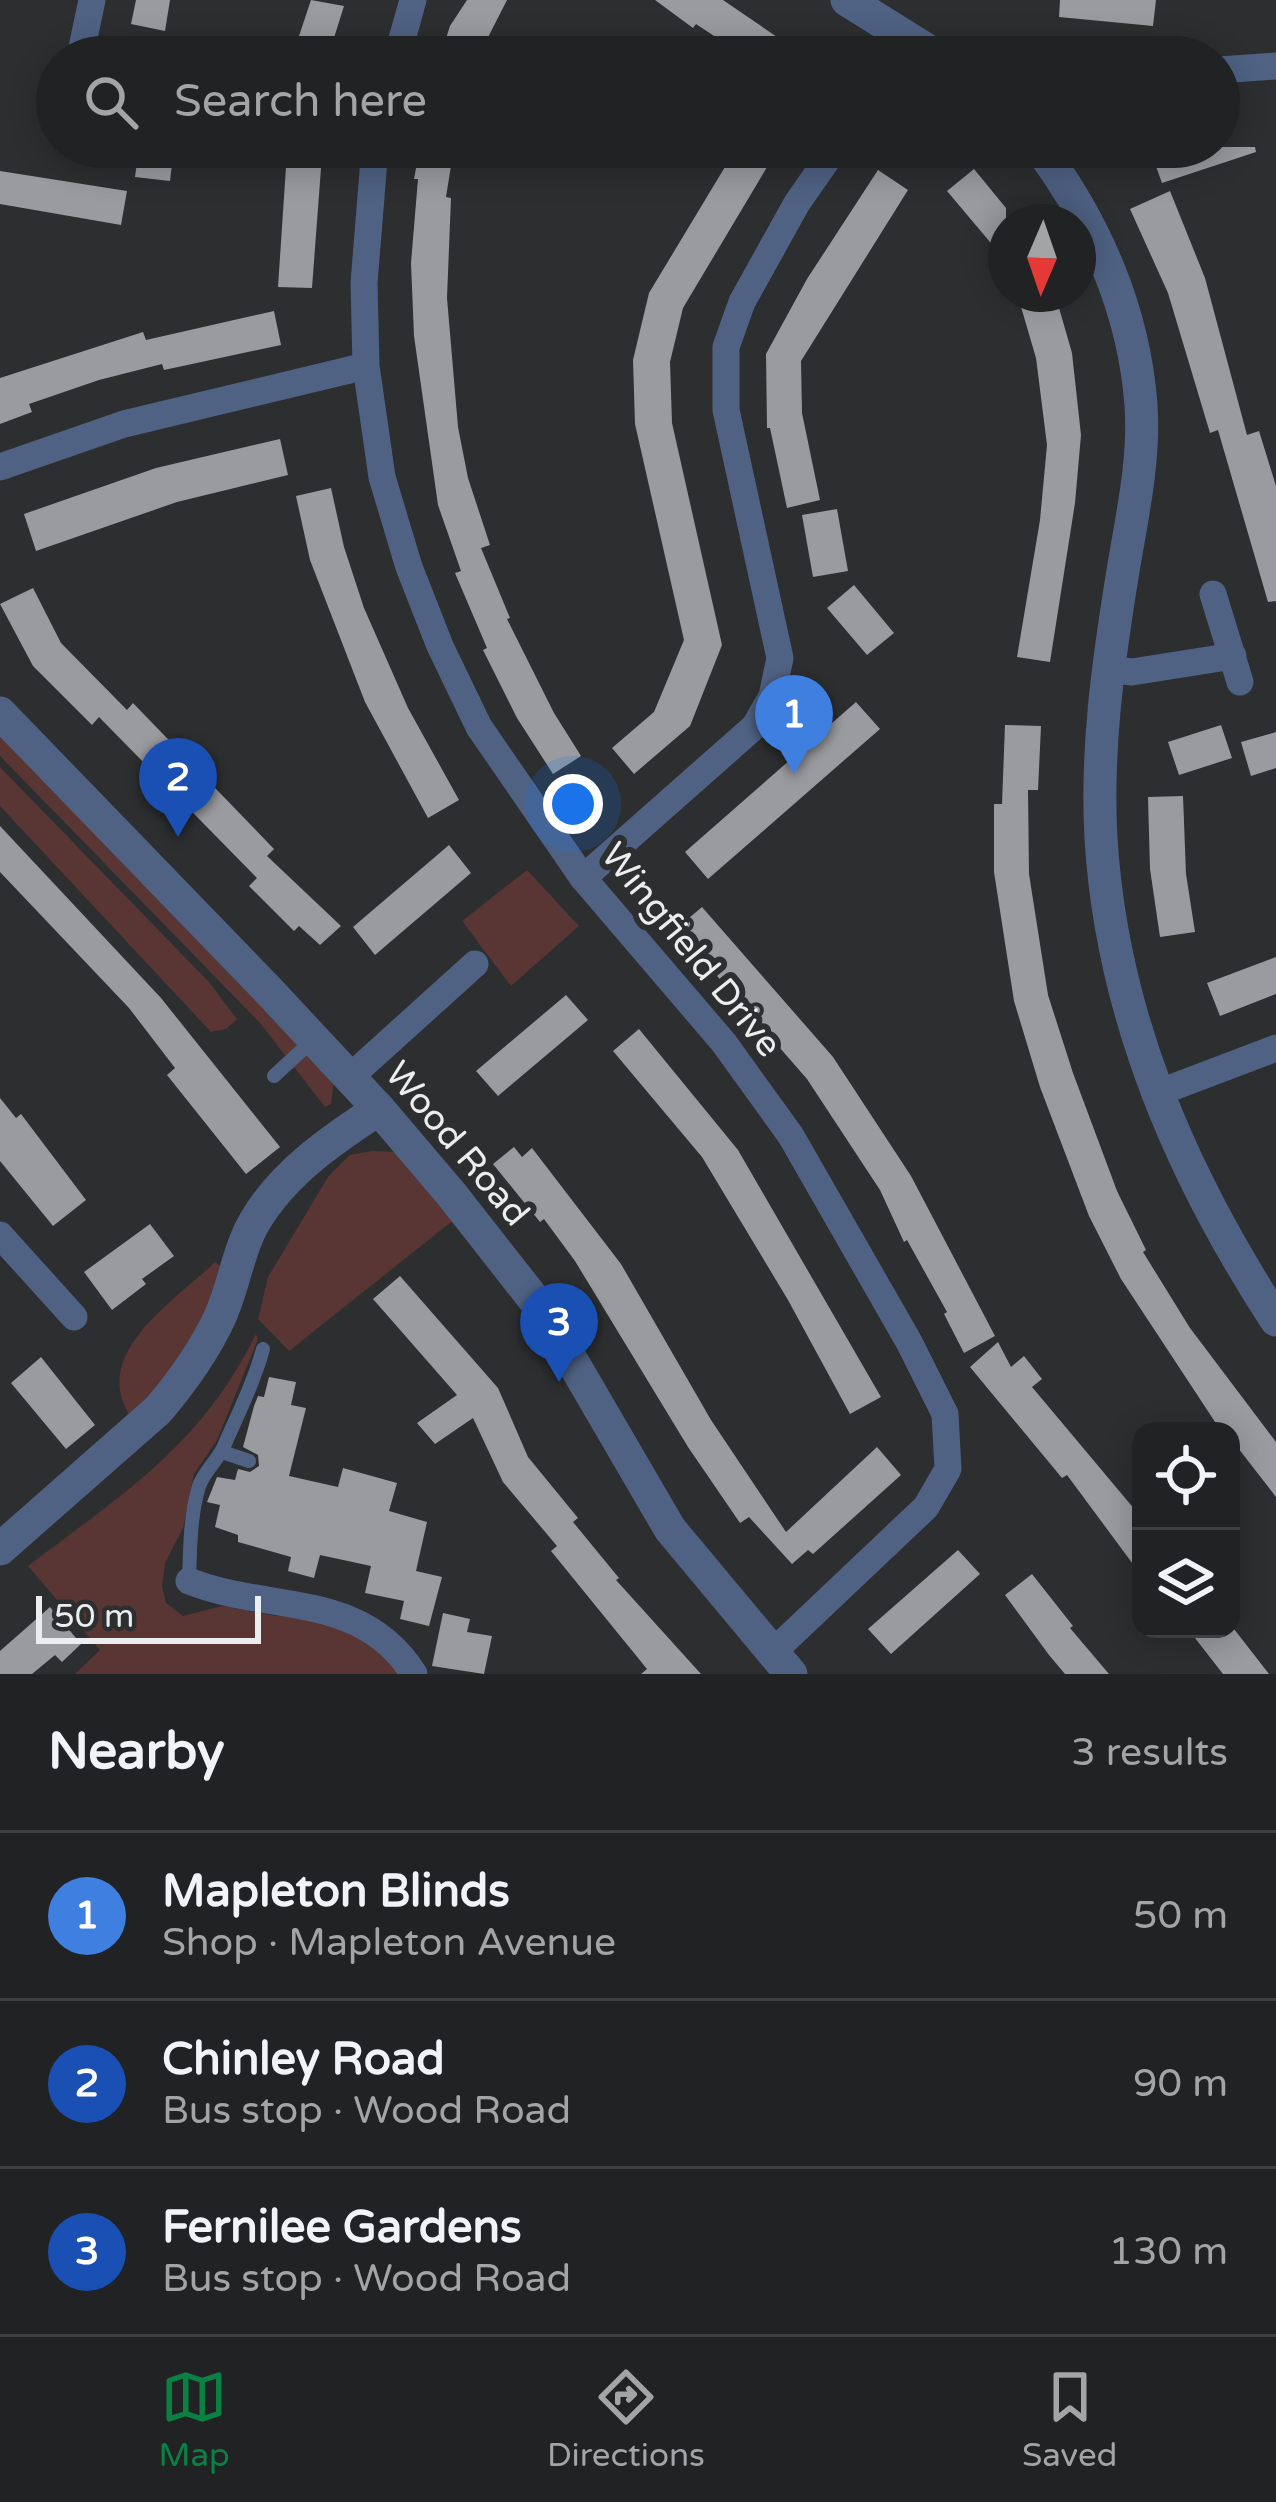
<!DOCTYPE html>
<meta charset="utf-8">
<style>
:root{--surface:#212224;--page:#292a2c;--text:#f1f3f6;--muted:#a2a4a6;--line:#3e3f41;--accent:#0b8043}
body{margin:0;font-family:"Varela Round",sans-serif;background:var(--page);color:var(--text)}
.controls{position:absolute;right:36px;bottom:36px;display:grid;overflow:hidden;border-radius:24px;box-shadow:0 6px 30px #0003}
.controls button{width:108px;height:108px;display:grid;place-items:center;padding:0;border:0;border-bottom:3px solid var(--line);background:var(--surface);color:var(--text);font:60px sans-serif}
.compass{position:absolute;left:988px;top:204px;width:108px;height:108px;border-radius:50%;background:var(--surface);box-shadow:0 6px 30px #0003;rotate:182deg}
.scale{position:absolute;left:36px;bottom:30px;width:225px;box-sizing:border-box;padding-left:12px;border:6px solid #ecedee;border-top:0;font-size:33px;line-height:42px;white-space:nowrap;color:#ecedee;-webkit-text-stroke:9px #2c2e30;paint-order:stroke}
.you{position:absolute;left:573px;top:804px;width:42px;height:42px;margin:-30px;border:9px solid #fff;border-radius:50%;background:#1a73e8;box-shadow:0 0 0 18px #1a73e833}
.badge{display:grid;place-items:center;width:78px;height:78px;border-radius:50%;background:var(--accent);color:#fff;font-size:39px;font-weight:700}
.pin{position:absolute;translate:-50% -99px;filter:drop-shadow(0 3px 6px #0008)}
.pin::after{content:'';position:absolute;top:63px;width:42px;height:36px;background:inherit;clip-path:polygon(0 0,100% 0,50% 100%)}
.list{margin:0;padding:0;list-style:none}
h2{display:flex;justify-content:space-between;align-items:center;height:156px;margin:0;padding:0 48px;font-size:51px}
h2 small{font-size:39px;font-weight:400;color:var(--muted)}
.list li{display:grid;grid-template-columns:78px 1fr auto;gap:36px;align-items:center;box-sizing:border-box;height:168px;padding:0 48px;border-top:3px solid var(--line)}
.list b{display:block;font-size:45px;white-space:nowrap}
.list p{margin:0;font-size:39px;white-space:nowrap;color:var(--muted)}
.list em{font-size:39px;font-style:normal;color:var(--muted)}
.icon{flex:none;width:66px;height:66px;fill:none;stroke:currentColor;stroke-width:2;stroke-linecap:round;stroke-linejoin:round}
.map{position:relative;flex:none;width:1276px;height:1674px;overflow:hidden}
.search{position:absolute;background:var(--surface);box-shadow:0 6px 30px #0003;left:36px;right:36px;top:36px;height:132px;display:flex;align-items:center;gap:30px;box-sizing:border-box;padding:0 42px;border-radius:66px;color:var(--muted);font-size:45px}
.sheet{height:660px;background:var(--surface)}
nav{display:flex;justify-content:space-around;align-items:center;box-sizing:border-box;height:168px;border-top:3px solid var(--line);background:var(--surface);font-size:33px;color:var(--muted)}
nav a{display:grid;justify-items:center;gap:6px}
nav .on{color:var(--accent)}
.map>svg:first-child{display:block}
</style>
<div class="map">
<svg width="1276" height="1674" viewBox="0 0 1276 1674">
<rect width="100%" height="100%" fill="#2c2e30"/>
<!-- green -->
<path fill="#593534" d="M0,730l334,350 -3,24 -6,3 -65,-84 -260,-267z
M0,767l209,215 28,37 -11,10 -15,3 -211,-226z
M527,870l52,56 -68,60 -49,-65z
M372,1151l26,1 62,63 -171,136 -31,-32 10,-42 60,-100 22,-22z
M215,1262l7,5 -7,26 -52,99 -34,22c-38,-62 48,-115 86,-152z
M256,1334l2,5 -41,101 -23,34 -11,54 -18,35 -3,23 4,17 17,13 39,-10 54,10 37,1 59,26 28,31h-325l25,-24 -72,-84c97,-74 172,-119 228,-232z"/>
<!-- building -->
<path fill="#999b9e" d="M136,0h34l-5,31 -34,-7z
M311,0l33,6 -16,51h-36z
M467,0h40l-29,57h-38l10,-31z
M655,0h68l54,37 -14,20h-17l-50,-33 -3,4z
M1060,0h96l-3,26 -94,-9z
M139,147h35l-4,34 -35,-4z
M420,147h34l-8,50 5,1 -4,100 11,129 10,51 22,67 -9,3 29,70 -3,1 47,94 27,43 -28,18 -36,-56 -34,-68 4,-2 -32,-75 6,-2 -23,-66 -24,-169 -3,-73 7,-84h-4z
M737,147h42l-96,161 -13,54 2,61 50,222 -32,81 -56,48 -22,-26 42,-36 30,-72 -49,-216 -2,-64 16,-67z
M1149,147h106l1,5 -94,31z
M287,152l35,3 -10,133 -34,-1z
M974,169l32,39v53l-59,-70z
M878,170l30,20 -107,171 1,52 18,87 -33,8 -17,-80h-3l-1,-74 41,-75z
M0,171l127,20 -6,34 -121,-21z
M1170,191l35,87 42,157 12,-4 17,55v115l-8,1 -50,-172 -8,3 -42,-140 -38,-84z
M1040,294h15l17,59 9,82 -6,68 -25,159 -33,-5 23,-137 7,-75 -11,-87 -17,-58z
M274,311l7,34 -117,25 -2,-6 -63,16 -70,24 3,8 -32,12v-46l143,-46 3,8z
M280,439l8,36 -111,27 -141,49 -12,-37 132,-46z
M331,488l13,59 20,61 44,100 51,92 -31,18 -63,-116 -55,-142 -14,-64z
M837,509l11,62 -35,6 -11,-62z
M854,585l40,48 -27,22 -40,-47z
M33,588l28,55 66,67 6,-7 141,146 -7,7 74,70 -21,19 -21,-19 -5,5 -45,-45 8,-8 -158,-161 -7,8 -59,-59 -33,-62z
M856,702l24,27 -172,150 -23,-27z
M1005,725l36,1 -3,64h-10l1,84 19,121 25,78 44,118 29,59 -3,2 47,76 86,114v55l-45,-58v-8h-10l-100,-152 -32,-63 -49,-129 -26,-86 -20,-129v-68h8z
M1221,725l11,33 -53,17 -11,-33z
M1276,732v36l-25,8 -10,-34z
M1183,796l3,78 9,58 -35,5 -10,-68 -2,-72z
M0,826l161,172 119,149 -34,27 -79,-99 8,-7 -46,-60 -129,-136z
M449,845l22,28 -96,82 -22,-28z
M702,907l131,150 78,119 84,160 -31,17 -20,-39 3,-2 -40,-72 -3,2 -24,-52 -73,-111 -131,-150z
M1276,957v37l-56,22 -13,-33z
M566,995l22,25 -90,76 -22,-25z
M639,1029l99,121 143,247 -31,17 -62,-114 -86,-143 -89,-106z
M0,1098l16,20 5,-4 65,86 -33,26 -53,-65z
M514,1147l8,10 10,-9 89,116 90,156 75,112 91,-85 24,28 -88,79 -5,-4 -16,14 -43,-47 -9,6 -52,-76 -113,-186 -31,-42 -4,3 -47,-58z
M150,1224l24,32 -32,23 4,5 -34,26 -28,-38z
M400,1276l98,112 30,69 50,61 -5,4 46,56 -3,2 85,94h-60l6,-5 -96,-118 6,-5 -54,-64 -30,-64 -38,26 -18,-21 40,-28 -84,-96z
M998,1342l13,25 13,-11 18,23 -10,8 109,130v58l-74,-100 -5,3 -92,-111z
M41,1357l54,68 -29,24 -55,-66z
M269,1377l27,5 -5,23 15,3 -17,68 49,11 5,-19 54,15 -8,28 38,11 -11,49 26,6 -13,49 -29,-7 4,-18 -39,-8 6,-27 -51,-11 -6,23 -26,-7 3,-14 -53,-15v-7l-23,-8 5,-22 -13,-3 10,-25 18,3 3,-11 12,3 9,-6 -1,-11 -15,-8 11,-41 4,-10 6,1z
M958,1550l22,24 -89,80 -23,-25z
M1032,1574l41,52 -3,2 39,46h-44l-16,-19 -44,-60z
M50,1607l31,37 -19,18 -7,-7 -23,19h-32v-23z
M443,1613l27,6 -3,13 25,4 -8,38 -52,-8z
M1188,1629h46l35,45h-46z"/>
<g fill="none" stroke-linecap="round" stroke-linejoin="round">
<!-- service -->
<path stroke="#4f6284" stroke-width="14" d="M274,1076l40,-37
M222,1452l27,9
M189,1581c1,-31 1,-65 10,-95 6,-16 19,-26 25,-40 14,-32 30,-64 39,-97"/>
<!-- minor -->
<path stroke="#4f6284" stroke-width="27" d="M80,57l12,-57
M397,57l16,-57
M1219,70l57,-4
M375,147l-11,136 2,83 16,111 27,90 31,79 39,81 104,151 141,165 67,93 118,206 36,72 3,55 -22,38 -153,145
M0,467l124,-43 242,-58
M1213,594l27,88
M1107,669l25,3 101,-16
M583,878l172,-152 17,-30 8,-38 -54,-248v-63l16,-45 55,-99 39,-56
M350,1077l125,-113
M1155,1094l121,-46
M0,1235l74,82
M189,1581c80,32 172,9 225,93"/>
<!-- tertiary -->
<path stroke="#4f6284" stroke-width="33" d="M847,0l91,57
M1039,147c56,75 95,163 102,258 4,57 -10,116 -19,172 -14,87 -26,173 -21,262 11,176 80,335 175,481
M0,713l269,278 110,118 73,86 91,116 127,218 121,145
M0,1549l158,-139c24,-28 46,-59 62,-93 14,-31 18,-67 35,-96 29,-49 78,-82 124,-112"/>
</g>
<g text-anchor="middle" dominant-baseline="central" stroke-width="12" stroke-linejoin="round" paint-order="stroke">
<!-- street labels -->
<g font-size="36" fill="#ecedee" stroke="#2c2e30">
<text transform="translate(691 950) rotate(51)">Wingfield Drive</text>
<text transform="translate(457 1144) rotate(50)">Wood Road</text>
</g>
</g>
</svg>
<div class="controls">
<button><svg class="icon" aria-label="locate" viewBox="0 0 24 24"><circle cx="12" cy="12" r="6"/><path d="M12 2v4M12 18v4M2 12h4M18 12h4"/></svg></button>
<button><svg class="icon" aria-label="layers" viewBox="0 0 24 24"><path d="M12 4l9 5-9 5-9-5zM3 14l9 5 9-5"/></svg></button>
</div>
<svg class="compass" viewBox="-18 -18 36 36"><path d="M0-13l5 13h-10z" fill="#e53935"/><path d="M0 13l5-13h-10z" fill="#a2a4a6"/></svg>
<div class="scale">50 m</div>
<div class="you"></div>
<div class="pin badge" style="left:794px;top:774px;background:#3f7fe0">1</div>
<div class="pin badge" style="left:178px;top:837px;background:#1a4fb4">2</div>
<div class="pin badge" style="left:559px;top:1382px;background:#1a4fb4">3</div>
<div class="search"><svg class="icon" aria-label="search" viewBox="0 0 24 24"><circle cx="10" cy="10" r="6"/><path d="M15 15l6 6"/></svg>Search here</div>
</div>
<section class="sheet">
<h2>Nearby<small>3 results</small></h2>
<ul class="list">
<li><span class="badge" style="background:#3f7fe0">1</span><div><b>Mapleton Blinds</b><p>Shop · Mapleton Avenue</p></div><em>50 m</em></li>
<li><span class="badge" style="background:#1a4fb4">2</span><div><b>Chinley Road</b><p>Bus stop · Wood Road</p></div><em>90 m</em></li>
<li><span class="badge" style="background:#1a4fb4">3</span><div><b>Fernilee Gardens</b><p>Bus stop · Wood Road</p></div><em>130 m</em></li>
</ul>
</section>
<nav>
<a class="on"><svg class="icon" aria-label="map" viewBox="0 0 24 24"><path d="M3 6l6-2 6 2 6-2v14l-6 2-6-2-6 2zM9 4v14M15 6v14"/></svg>Map</a>
<a><svg class="icon" aria-label="directions" viewBox="0 0 24 24"><path d="M12 3l9 9-9 9-9-9zM9 14v-3h6M13 9l2 2-2 2"/></svg>Directions</a>
<a><svg class="icon" aria-label="saved" viewBox="0 0 24 24"><path d="M7 4h10v16l-5-4-5 4z"/></svg>Saved</a>
</nav>
